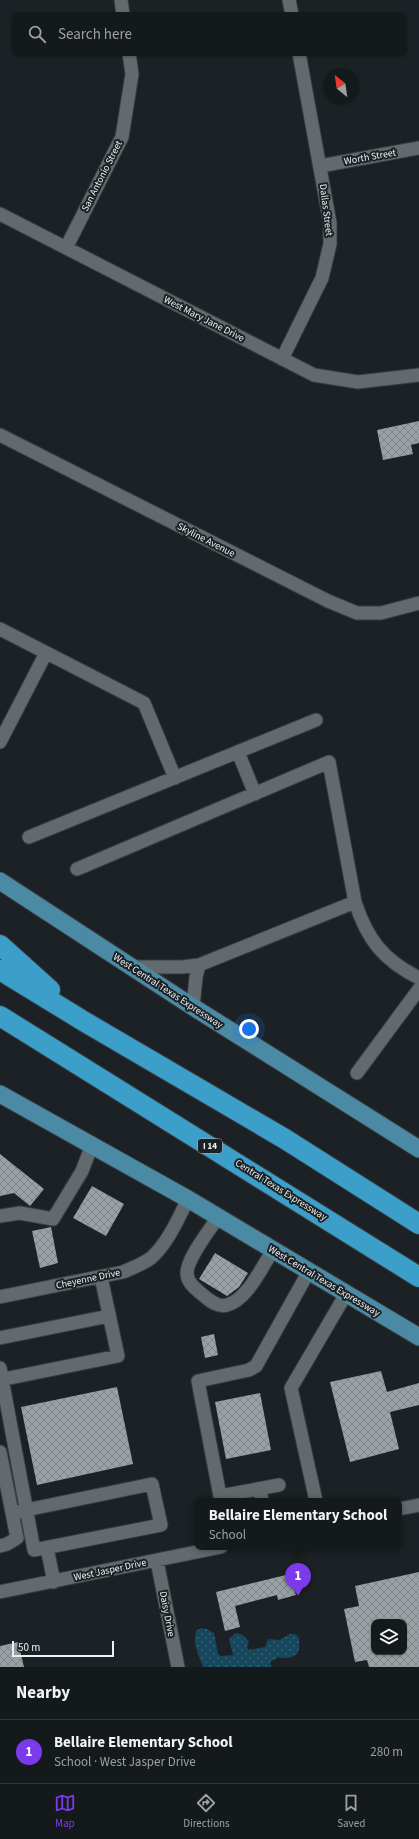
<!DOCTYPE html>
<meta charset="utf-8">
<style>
:root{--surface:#14191b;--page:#1d2224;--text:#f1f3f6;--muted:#9da0a3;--line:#33383a;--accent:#7c3aed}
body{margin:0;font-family:"Source Sans 3",sans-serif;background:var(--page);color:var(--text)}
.controls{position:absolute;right:12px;bottom:12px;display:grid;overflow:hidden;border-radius:8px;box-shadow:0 1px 3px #0004}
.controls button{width:36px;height:36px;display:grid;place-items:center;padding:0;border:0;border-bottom:1px solid var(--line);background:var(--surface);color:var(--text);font:20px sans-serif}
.compass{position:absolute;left:323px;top:68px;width:36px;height:36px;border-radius:50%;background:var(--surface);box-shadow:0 1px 3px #0004;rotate:331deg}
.scale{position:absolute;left:12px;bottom:10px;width:102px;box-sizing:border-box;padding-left:4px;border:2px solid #ecf1f3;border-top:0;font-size:11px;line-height:14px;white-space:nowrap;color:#ecf1f3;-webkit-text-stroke:3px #1b2124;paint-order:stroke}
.you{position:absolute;left:249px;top:1029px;width:14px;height:14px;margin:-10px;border:3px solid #fff;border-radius:50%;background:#1a73e8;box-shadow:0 0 0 6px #1a73e833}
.badge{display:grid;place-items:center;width:26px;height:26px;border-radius:50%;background:var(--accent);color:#fff;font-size:13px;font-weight:700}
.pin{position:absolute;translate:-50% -33px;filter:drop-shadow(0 1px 2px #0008)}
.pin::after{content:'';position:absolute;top:21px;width:14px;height:12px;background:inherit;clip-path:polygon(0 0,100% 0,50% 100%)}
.popup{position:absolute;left:194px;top:1498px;width:208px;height:52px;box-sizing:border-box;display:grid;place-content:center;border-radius:8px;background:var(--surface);filter:drop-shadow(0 1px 3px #0005);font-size:13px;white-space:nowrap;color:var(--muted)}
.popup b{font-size:15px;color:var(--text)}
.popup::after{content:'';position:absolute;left:50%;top:100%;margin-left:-8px;border:8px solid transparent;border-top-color:var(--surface)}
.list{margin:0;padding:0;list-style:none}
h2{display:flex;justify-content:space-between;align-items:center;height:52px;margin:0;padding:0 16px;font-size:17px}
h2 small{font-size:13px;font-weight:400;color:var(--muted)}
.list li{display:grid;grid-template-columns:26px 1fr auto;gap:12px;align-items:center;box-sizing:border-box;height:64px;padding:0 16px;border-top:1px solid var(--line)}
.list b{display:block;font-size:15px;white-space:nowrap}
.list p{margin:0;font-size:13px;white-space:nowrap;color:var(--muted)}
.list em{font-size:13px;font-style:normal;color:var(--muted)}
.icon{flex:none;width:22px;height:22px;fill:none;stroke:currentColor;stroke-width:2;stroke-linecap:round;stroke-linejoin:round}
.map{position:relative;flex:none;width:419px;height:1667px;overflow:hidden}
.search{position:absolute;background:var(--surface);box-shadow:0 1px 3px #0004;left:12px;right:12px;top:12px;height:44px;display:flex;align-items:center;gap:10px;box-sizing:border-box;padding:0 14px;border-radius:8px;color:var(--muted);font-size:15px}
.sheet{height:116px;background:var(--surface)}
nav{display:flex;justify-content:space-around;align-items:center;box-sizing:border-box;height:56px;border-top:1px solid var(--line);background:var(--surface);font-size:11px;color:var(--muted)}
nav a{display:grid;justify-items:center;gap:2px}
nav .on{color:var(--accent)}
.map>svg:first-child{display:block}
</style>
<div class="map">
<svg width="419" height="1667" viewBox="0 0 419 1667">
<defs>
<pattern id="park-dots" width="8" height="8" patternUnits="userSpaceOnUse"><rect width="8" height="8" fill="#16475c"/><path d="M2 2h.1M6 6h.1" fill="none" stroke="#386274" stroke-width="1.8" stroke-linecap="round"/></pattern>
<pattern id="building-cross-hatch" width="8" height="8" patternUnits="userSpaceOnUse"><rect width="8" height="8" fill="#99a1a5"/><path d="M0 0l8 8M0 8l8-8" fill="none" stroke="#808689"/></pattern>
</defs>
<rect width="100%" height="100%" fill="#1b2124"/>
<!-- park -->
<path fill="url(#park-dots)" d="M201,1628l6,1 7,4 4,21 3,2 12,-1 -4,-16 7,-6c6,1 9,3 13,9l-2,5 2,3 16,-3 3,-8 11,1 11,-6h5l4,4c0,4 1,11 -1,14 -2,6 -15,7 -19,5l-9,5 2,5h-69c-4,-12 -11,-23 -7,-36z"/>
<!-- building -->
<path fill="url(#building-cross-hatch)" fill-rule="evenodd" d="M419,421v22l-8,2 2,9 -30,6 -6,-30z
M0,1154l44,35 -14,17 -16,-13 -14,3z
M92,1186l32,18 -18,32 -33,-18z
M51,1227l7,36 -18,5 -8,-37z
M215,1253l33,20 -9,14 -12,9 -28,-17z
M214,1334l4,21 -13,3 -4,-21z
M381,1371l6,21 32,-9v22l-29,7 9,37 -49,13 -20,-80z
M117,1387l16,77 -96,21 -16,-78z
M260,1393l11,57 -45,9 -11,-57z
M419,1572v95h-50l-2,-7 -12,2 -11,-53 15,-3 -4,-20zM374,1622h30v30h-30z
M290,1574l6,21 -18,5 -1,-5 -42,11 5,21 -15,4 -9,-39z
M18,1642l6,25h-24v-21z"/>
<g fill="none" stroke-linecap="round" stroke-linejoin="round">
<!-- minor casing -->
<g stroke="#393d40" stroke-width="15">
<path id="minor" d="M121,0l2,15
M289,0l3,15
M320,166l99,-18
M0,214l314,161 44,7 61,-7
M66,248l56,-111 10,-63 -3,-21
M282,359l40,-81 8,-34v-21l-31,-170
M0,435l328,166 29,12h24l38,-10
M0,629l144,74 31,75
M0,742l46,-89
M238,752l17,42
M29,837l287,-117
M77,869l252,-107 26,140c12,37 28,58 64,76
M130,967h52l17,-2 156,-63
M193,1007l3,-30 3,-12
M357,1073l62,-84
M0,1216l20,-3 33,6 29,-48 10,-26
M218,1217c-8,13 -31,41 -31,56 0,10 9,16 16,22 6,5 15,13 24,10 20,-5 35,-38 46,-55
M0,1297l123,-25c9,-4 20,-8 28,-14 17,-15 27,-39 37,-59
M0,1338l109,-22
M0,1368l34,182 127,-25 -9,-41 -126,26 -14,3
M0,1380l118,-24 -17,-79
M0,1452l17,86 -10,6 -7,2
M279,1485l-59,11 -22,-115 51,-11 7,-4 53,-95
M260,1489l2,12
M316,1501l-25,-113 55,-94
M399,1509l20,-4
M47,1548l7,34
M157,1561l21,106
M0,1592l221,-45"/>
</g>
<!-- major casing -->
<g stroke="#393d40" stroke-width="19">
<path id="major" d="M0,881l193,126 226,142
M0,1094l188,105 231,138"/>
</g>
<!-- highway casing -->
<g stroke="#393d40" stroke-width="22">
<path id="highway" d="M0,945l50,45
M0,970l85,52 200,117 134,85
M0,1016l419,261"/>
</g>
<!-- minor -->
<use href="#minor" stroke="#626a6e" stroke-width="13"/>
<!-- major -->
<use href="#major" stroke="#4b8aa5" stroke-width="17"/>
<!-- highway -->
<use href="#highway" stroke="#3c9fca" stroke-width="20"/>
</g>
<g text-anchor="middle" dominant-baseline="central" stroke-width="4" stroke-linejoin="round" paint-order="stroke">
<!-- shield labels -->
<rect fill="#1b2124" stroke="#adb3b5" stroke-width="1" x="198" y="1139" width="24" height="14" rx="3"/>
<g font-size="9" font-weight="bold" fill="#ecf1f3">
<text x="210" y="1146">I 14</text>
</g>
<!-- street labels -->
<g font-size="10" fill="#ecf1f3" stroke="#1b2124">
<text transform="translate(370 157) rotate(-10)">Worth Street</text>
<text transform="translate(102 176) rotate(-63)">San Antonio Street</text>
<text transform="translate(326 210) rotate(83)">Dallas Street</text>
<text transform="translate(204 319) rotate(27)">West Mary Jane Drive</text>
<text transform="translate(206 540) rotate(27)">Skyline Avenue</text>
<text transform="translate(168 991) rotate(33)">West Central Texas Expressway</text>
<text transform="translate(281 1190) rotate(32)">Central Texas Expressway</text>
<text transform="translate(88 1279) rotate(-12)">Cheyenne Drive</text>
<text transform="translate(324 1281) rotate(31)">West Central Texas Expressway</text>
<text transform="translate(110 1570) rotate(-12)">West Jasper Drive</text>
<text transform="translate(167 1614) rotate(79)">Daisy Drive</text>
</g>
</g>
</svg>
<div class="controls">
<button><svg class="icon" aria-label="layers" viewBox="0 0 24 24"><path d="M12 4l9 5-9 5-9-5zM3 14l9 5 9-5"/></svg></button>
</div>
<svg class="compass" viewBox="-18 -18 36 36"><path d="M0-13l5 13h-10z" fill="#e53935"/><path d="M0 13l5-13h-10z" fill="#9da0a3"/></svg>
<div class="scale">50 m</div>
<div class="you"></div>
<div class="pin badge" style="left:298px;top:1596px">1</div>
<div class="popup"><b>Bellaire Elementary School</b>School</div>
<div class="search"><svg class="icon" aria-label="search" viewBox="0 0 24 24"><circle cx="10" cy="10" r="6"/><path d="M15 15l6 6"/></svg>Search here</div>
</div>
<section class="sheet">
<h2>Nearby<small></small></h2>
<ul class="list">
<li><span class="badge">1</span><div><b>Bellaire Elementary School</b><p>School · West Jasper Drive</p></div><em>280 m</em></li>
</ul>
</section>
<nav>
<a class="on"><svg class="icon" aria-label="map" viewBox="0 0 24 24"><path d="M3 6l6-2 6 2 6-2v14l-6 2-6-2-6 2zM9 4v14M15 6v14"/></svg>Map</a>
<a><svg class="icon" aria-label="directions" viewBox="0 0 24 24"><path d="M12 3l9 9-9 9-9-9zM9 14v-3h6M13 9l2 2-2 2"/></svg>Directions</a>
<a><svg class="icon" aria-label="saved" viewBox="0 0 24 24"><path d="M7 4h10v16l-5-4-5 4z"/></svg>Saved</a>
</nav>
